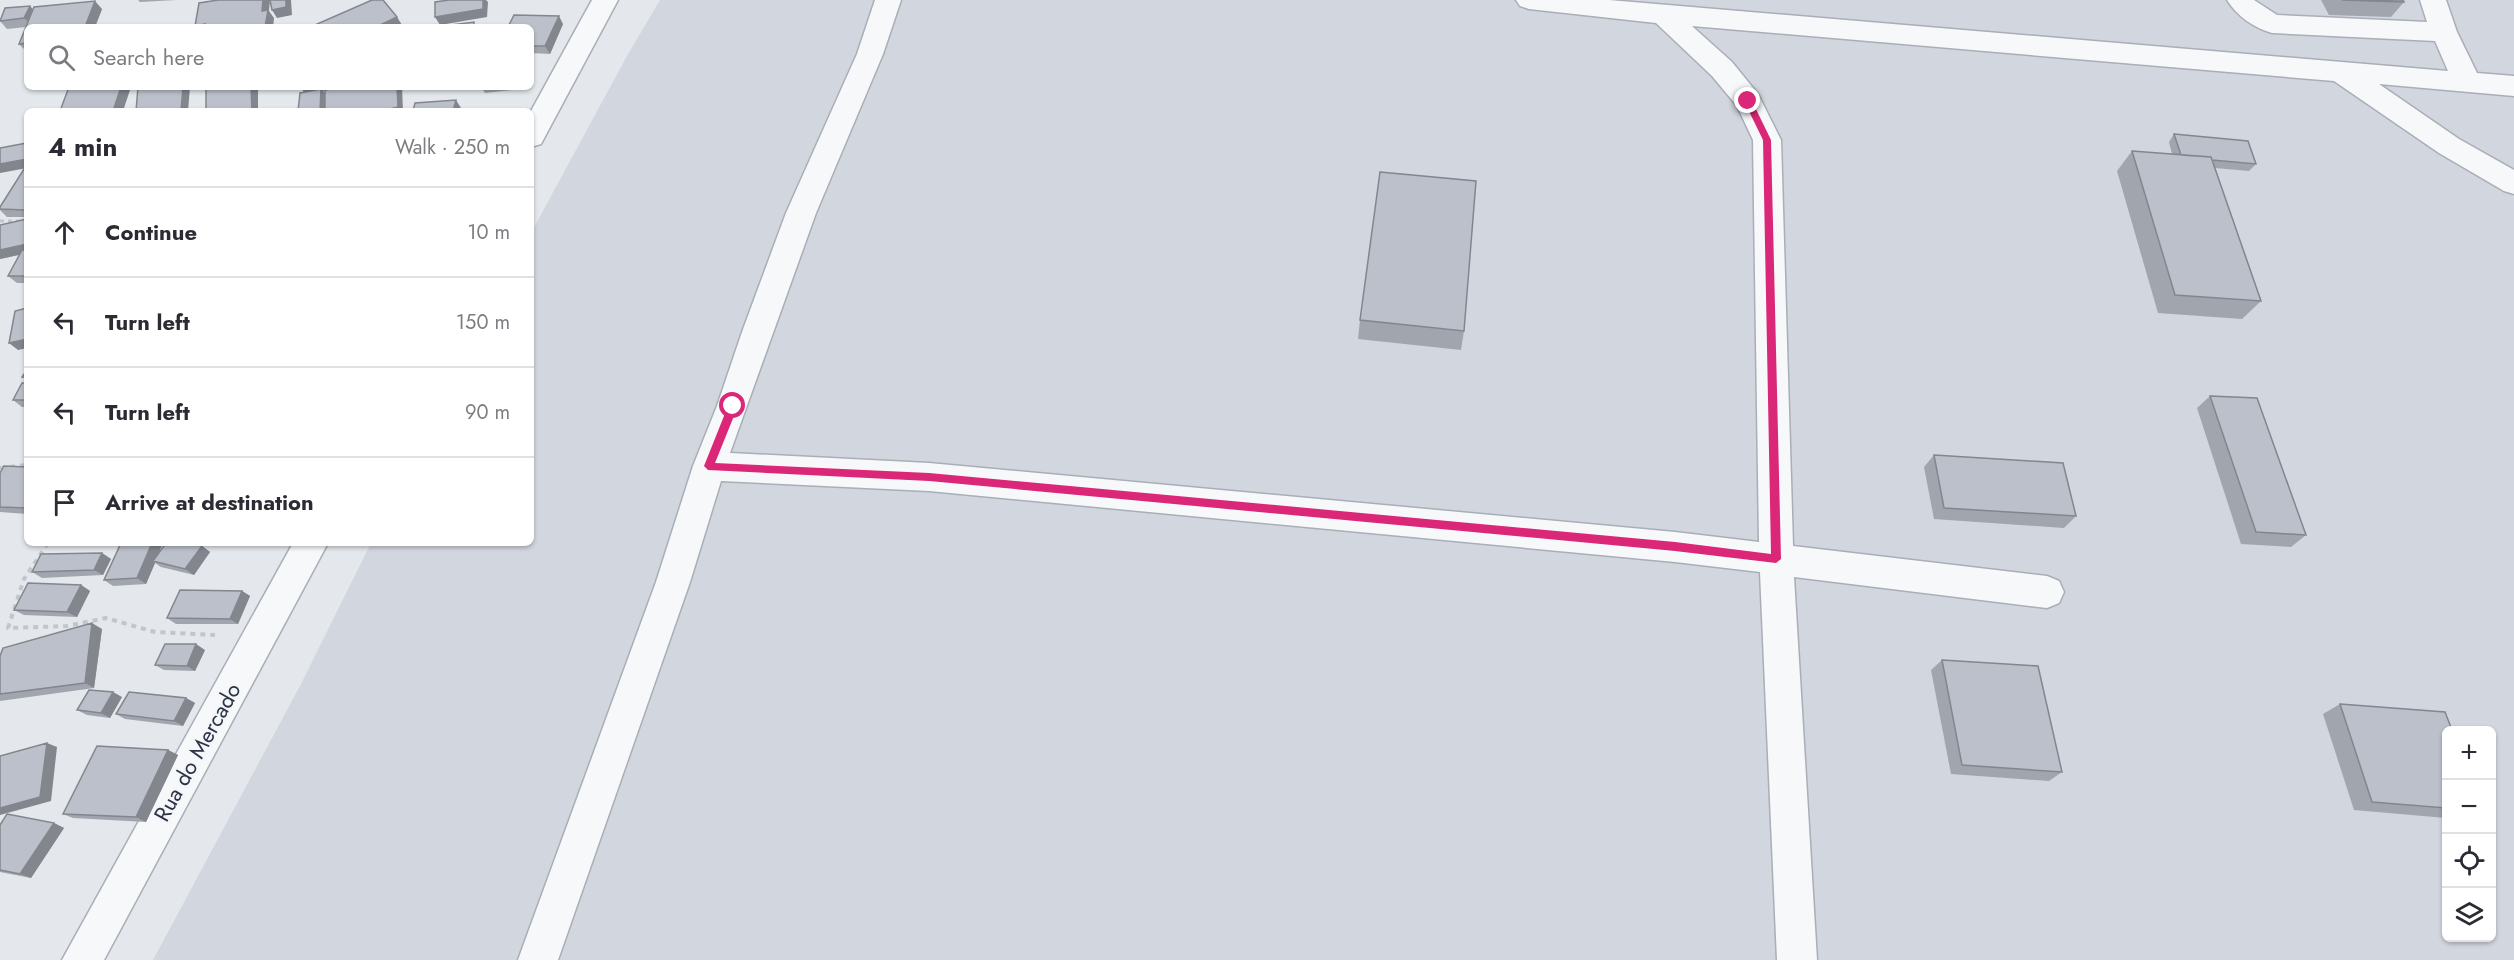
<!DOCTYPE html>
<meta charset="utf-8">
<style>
:root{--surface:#fff;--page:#f2f2f3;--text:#2b2b33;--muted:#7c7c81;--line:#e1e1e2}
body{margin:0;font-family:Jost,sans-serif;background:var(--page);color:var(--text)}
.controls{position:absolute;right:18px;bottom:18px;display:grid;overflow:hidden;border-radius:9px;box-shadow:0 2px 4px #0004}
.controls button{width:54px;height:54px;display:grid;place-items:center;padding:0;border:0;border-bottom:2px solid var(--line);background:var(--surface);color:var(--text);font:30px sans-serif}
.stop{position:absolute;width:18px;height:18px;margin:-14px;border:4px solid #db2777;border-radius:50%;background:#fff}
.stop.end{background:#db2777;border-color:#fff;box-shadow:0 2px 6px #0008}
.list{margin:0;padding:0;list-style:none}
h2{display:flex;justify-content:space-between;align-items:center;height:78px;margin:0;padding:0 24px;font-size:26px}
h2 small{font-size:20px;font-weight:400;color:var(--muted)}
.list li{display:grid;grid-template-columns:39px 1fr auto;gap:18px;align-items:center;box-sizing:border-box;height:90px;padding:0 24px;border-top:2px solid var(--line)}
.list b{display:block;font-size:22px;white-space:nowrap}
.list em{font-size:20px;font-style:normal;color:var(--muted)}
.icon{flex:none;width:33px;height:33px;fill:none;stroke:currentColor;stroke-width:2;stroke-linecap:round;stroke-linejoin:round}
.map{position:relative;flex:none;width:2514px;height:960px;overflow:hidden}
.search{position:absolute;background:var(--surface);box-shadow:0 2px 4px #0004;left:24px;top:24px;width:510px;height:66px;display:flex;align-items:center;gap:15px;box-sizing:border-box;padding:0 21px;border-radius:9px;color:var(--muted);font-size:22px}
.panel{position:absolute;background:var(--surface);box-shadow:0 2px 4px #0004;left:24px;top:108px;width:510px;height:438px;border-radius:9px}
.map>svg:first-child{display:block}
</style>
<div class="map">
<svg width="2514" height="960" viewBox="0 0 2514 960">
<rect width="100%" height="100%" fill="#e4e7ec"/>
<!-- built -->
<path fill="#d2d6de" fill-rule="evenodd" d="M660,0h1854v960h-2361l148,-276 70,-141h160v-310l96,-177zM2446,730h46v208h-46z"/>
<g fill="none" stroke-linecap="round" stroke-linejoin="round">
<!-- minor casing -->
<g stroke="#a9aeb7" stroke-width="3">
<path id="minor" d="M592,0h26l-77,144 -10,3v-36z
M875,0h26l-18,54 -67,159 -86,240 199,10 746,69 84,10 -6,-402 -16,-34 -25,-30 -56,-53 -127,-14 -9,-3 -4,-6h93l839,71 -13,-30 -163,-8c-18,-5 -35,-17 -45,-33h27l23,15 150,7 -7,-22h26l11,32 20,41 37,3v20l-135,-12 80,55 55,31v24l-10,-3 -65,-38 -105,-72 -642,-55 40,36 26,32 23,46 12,406 254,30 12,5 5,11 -5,11 -12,5 -253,-31 23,383h-40l-17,-388 -85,-10 -746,-71 -208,-10 -31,101 -132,378h-40l138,-378 37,-116 24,-60 25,-74 44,-119 71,-159z
M293,543h35l-224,417h-42z"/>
</g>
<!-- path-far1 -->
<path stroke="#c2c5cb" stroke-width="3" stroke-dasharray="4 4" stroke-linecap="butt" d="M0,221h27"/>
<!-- path -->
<path stroke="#c2c5cb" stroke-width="4" stroke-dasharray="5 5" stroke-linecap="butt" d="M0,468l27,-3
M48,543l-24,36 -16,49 59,-2 39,-8 49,14 60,3"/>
<!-- minor -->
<use href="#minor" fill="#f7f8fa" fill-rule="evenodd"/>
</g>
<!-- wall -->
<path fill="#a1a5ae" d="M138,0h38l-36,2z
M2321,0h82l1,2 -13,15 -62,-2z
M30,6l3,4 69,-1 -7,18h-69l-19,2 -7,-8z
M563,24l-13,30 -19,-1v-26z
M27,43v9l-8,-8z
M481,87h41v2l-37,4z
M2174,134l82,30 -7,7 -34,-3 46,133 -19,18 -84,-6 -41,-142 15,-20 40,3 -3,-12z
M27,169v48h-20l-7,-7v-3z
M27,219v64h-10l-9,-7 11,-21 -19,4v-34z
M1360,320l104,11 -3,19 -103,-11z
M27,383v24h-5l-9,-7z
M2210,396l96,139 -15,12 -50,-3 -44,-136z
M1934,455l142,61 -12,12 -130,-9 -10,-52z
M27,467v47l-27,-2v-39z
M202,546l8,6 -16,23 -33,-8 -6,-4 -9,21 -33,2 -9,-6 54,-26z
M102,553l9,6 -8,16 -61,3 -10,-6z
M81,585l9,6 -13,26 -53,-2 -10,-5z
M242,591l8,5 -12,28h-62l-9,-6z
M102,629l-8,59 -94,13v-45z
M205,650l-10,21 -31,-1 -9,-5z
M1942,660l120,112 -13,9 -98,-7 -20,-104z
M122,697l-12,21 -23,-3 -10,-5z
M186,698l9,5 -12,23 -58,-7 -9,-5z
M2340,704l106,26v88l-92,-8 -31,-96z
M168,750l10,5 -32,67 -73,-4 -10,-4z
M54,823l10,5 -33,50 -31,-6v-47z"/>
<!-- shaded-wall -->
<path fill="#83868d" d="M263,0h7l-1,11 5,7 -1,9h-8l-3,-16z
M286,0h5l1,15 -15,3 -5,-8z
M483,0h3l2,2 -1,15 -47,8 -5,-8z
M95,1l7,8 -7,18h-10z
M30,6l7,8 -5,12 -8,-8z
M559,16l4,8 -13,30 -5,-8z
M397,17l5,8 -4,2h-22z
M205,24l2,3h-12v-1z
M121,87h10l-8,24h-10z
M183,87h7l-2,24h-7z
M251,87h7v24h-6z
M300,87h29v2l-6,2 4,5 -1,15h-6z
M397,87h5l1,24h-21z
M456,100l5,8 -1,3h-7z
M27,159v9l-27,5v-9z
M27,244v9l-27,6v-9z
M27,339v9l-9,2 -9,-7z
M152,543h11l-8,19 -2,-1 2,2 -9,21 -9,-6z
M202,546l8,6 -16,23 -9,-6z
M102,553l9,6 -8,16 -9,-5z
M81,585l9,6 -13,26 -10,-5z
M242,591l8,5 -12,28 -8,-5z
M92,623l10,6 -8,59 -9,-5z
M196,644l9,6 -10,21 -8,-5z
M113,692l9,5 -12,21 -9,-5z
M186,698l9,5 -12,23 -9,-5z
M47,743l10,4 -6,54 -51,14v-7z
M168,750l10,5 -32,67 -10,-5z
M54,823l10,5 -33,50 -11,-4z"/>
<!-- building -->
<path fill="#bbc0ca" stroke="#83868d" stroke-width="1.5" d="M218,0h45l-1,11 6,-1 -3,17h-61l1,-3 -10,2 4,-23z
M270,0h16v7l-14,3z
M372,0h11l14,17 -21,10h-57l-2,-3z
M449,0h34v9l-48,8v-15z
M2342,0h61l1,2z
M95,1l-10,26h-58v16l-8,1 15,-37z
M30,6l-6,12 -24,3 5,-13z
M514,15l45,1 -14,30h-14v-19h-23z
M474,22v5h-39z
M69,87h52l-8,24h-53z
M138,87h45l-2,24h-45z
M206,87h45l1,24h-46z
M341,87h56l1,20 -16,4h-57v-21z
M321,89l-1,22h-22l2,-18z
M456,100l-3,11h-40l2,-8z
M2174,134l74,7 8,23 -44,-4 -1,-3 -30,-2z
M27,143v16l-27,5v-16z
M2132,151l79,6 50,144 -86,-6z
M24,169h3v37l-2,4 -25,-1v-2z
M1380,172l96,9 -12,150 -104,-11z
M27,219v25l-27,6v-25z
M22,250h5v26h-19z
M27,308v31l-18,4 6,-32z
M27,370v8l-5,-1z
M22,383h5v17h-14z
M2210,396l47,2 49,137 -50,-3z
M1934,455l129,8 13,53 -132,-8z
M4,466l23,1v41l-27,-1v-34z
M121,543h31l-15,35 -33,2z
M166,543h21l15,3 -17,23 -32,-8z
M102,553l-8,17 -62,2 9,-18z
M28,583l53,2 -14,27 -53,-2z
M180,590l62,1 -12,28 -63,-1z
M92,623l-7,60 -85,11v-38l3,-8z
M165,644h31l-9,22 -32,-1z
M1942,660l96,6 24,106 -100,-7z
M89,690l24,2 -12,21 -24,-3z
M129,692l57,6 -12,23 -58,-7z
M2340,704l105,8 7,18h-6v78l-74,-6z
M47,743l-7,54 -40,11v-52z
M97,746l71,4 -32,67 -73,-3z
M7,814l47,9 -34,51 -20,-4v-45z"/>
<!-- route -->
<path fill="#db2777" d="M1748,98l4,3 19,39 10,419 -5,4 -101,-12 -746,-70 -221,-11 -4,-4 24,-60 5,-4 5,4 -23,57 214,10 746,69 96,12 -8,-414 -19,-39z"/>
<g text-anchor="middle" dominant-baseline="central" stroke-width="4.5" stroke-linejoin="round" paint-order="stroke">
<!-- street labels -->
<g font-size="22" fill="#2b3445" stroke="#f4f6f9">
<text transform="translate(197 752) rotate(-61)">Rua do Mercado</text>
</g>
</g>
</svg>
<div class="controls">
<button>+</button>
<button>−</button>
<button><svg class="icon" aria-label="locate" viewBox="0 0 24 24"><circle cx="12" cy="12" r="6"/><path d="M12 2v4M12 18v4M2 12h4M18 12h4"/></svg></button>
<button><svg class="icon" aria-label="layers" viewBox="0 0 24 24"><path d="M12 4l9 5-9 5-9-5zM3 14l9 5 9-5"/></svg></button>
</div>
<div class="stop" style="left:733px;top:406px"></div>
<div class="stop end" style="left:1748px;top:101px"></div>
<div class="search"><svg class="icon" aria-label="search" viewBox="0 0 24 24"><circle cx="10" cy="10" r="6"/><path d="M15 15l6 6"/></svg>Search here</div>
<section class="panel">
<h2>4 min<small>Walk · 250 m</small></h2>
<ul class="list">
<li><svg class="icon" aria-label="ahead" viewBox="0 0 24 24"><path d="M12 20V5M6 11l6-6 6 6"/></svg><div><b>Continue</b></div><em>10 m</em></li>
<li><svg class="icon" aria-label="left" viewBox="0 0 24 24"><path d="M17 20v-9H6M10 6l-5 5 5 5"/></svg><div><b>Turn left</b></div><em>150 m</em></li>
<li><svg class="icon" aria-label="left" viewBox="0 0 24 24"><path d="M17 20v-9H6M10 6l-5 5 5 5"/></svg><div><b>Turn left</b></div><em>90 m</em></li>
<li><svg class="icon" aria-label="arrive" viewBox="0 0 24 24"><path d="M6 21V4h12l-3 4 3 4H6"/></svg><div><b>Arrive at destination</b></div></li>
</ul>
</section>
</div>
